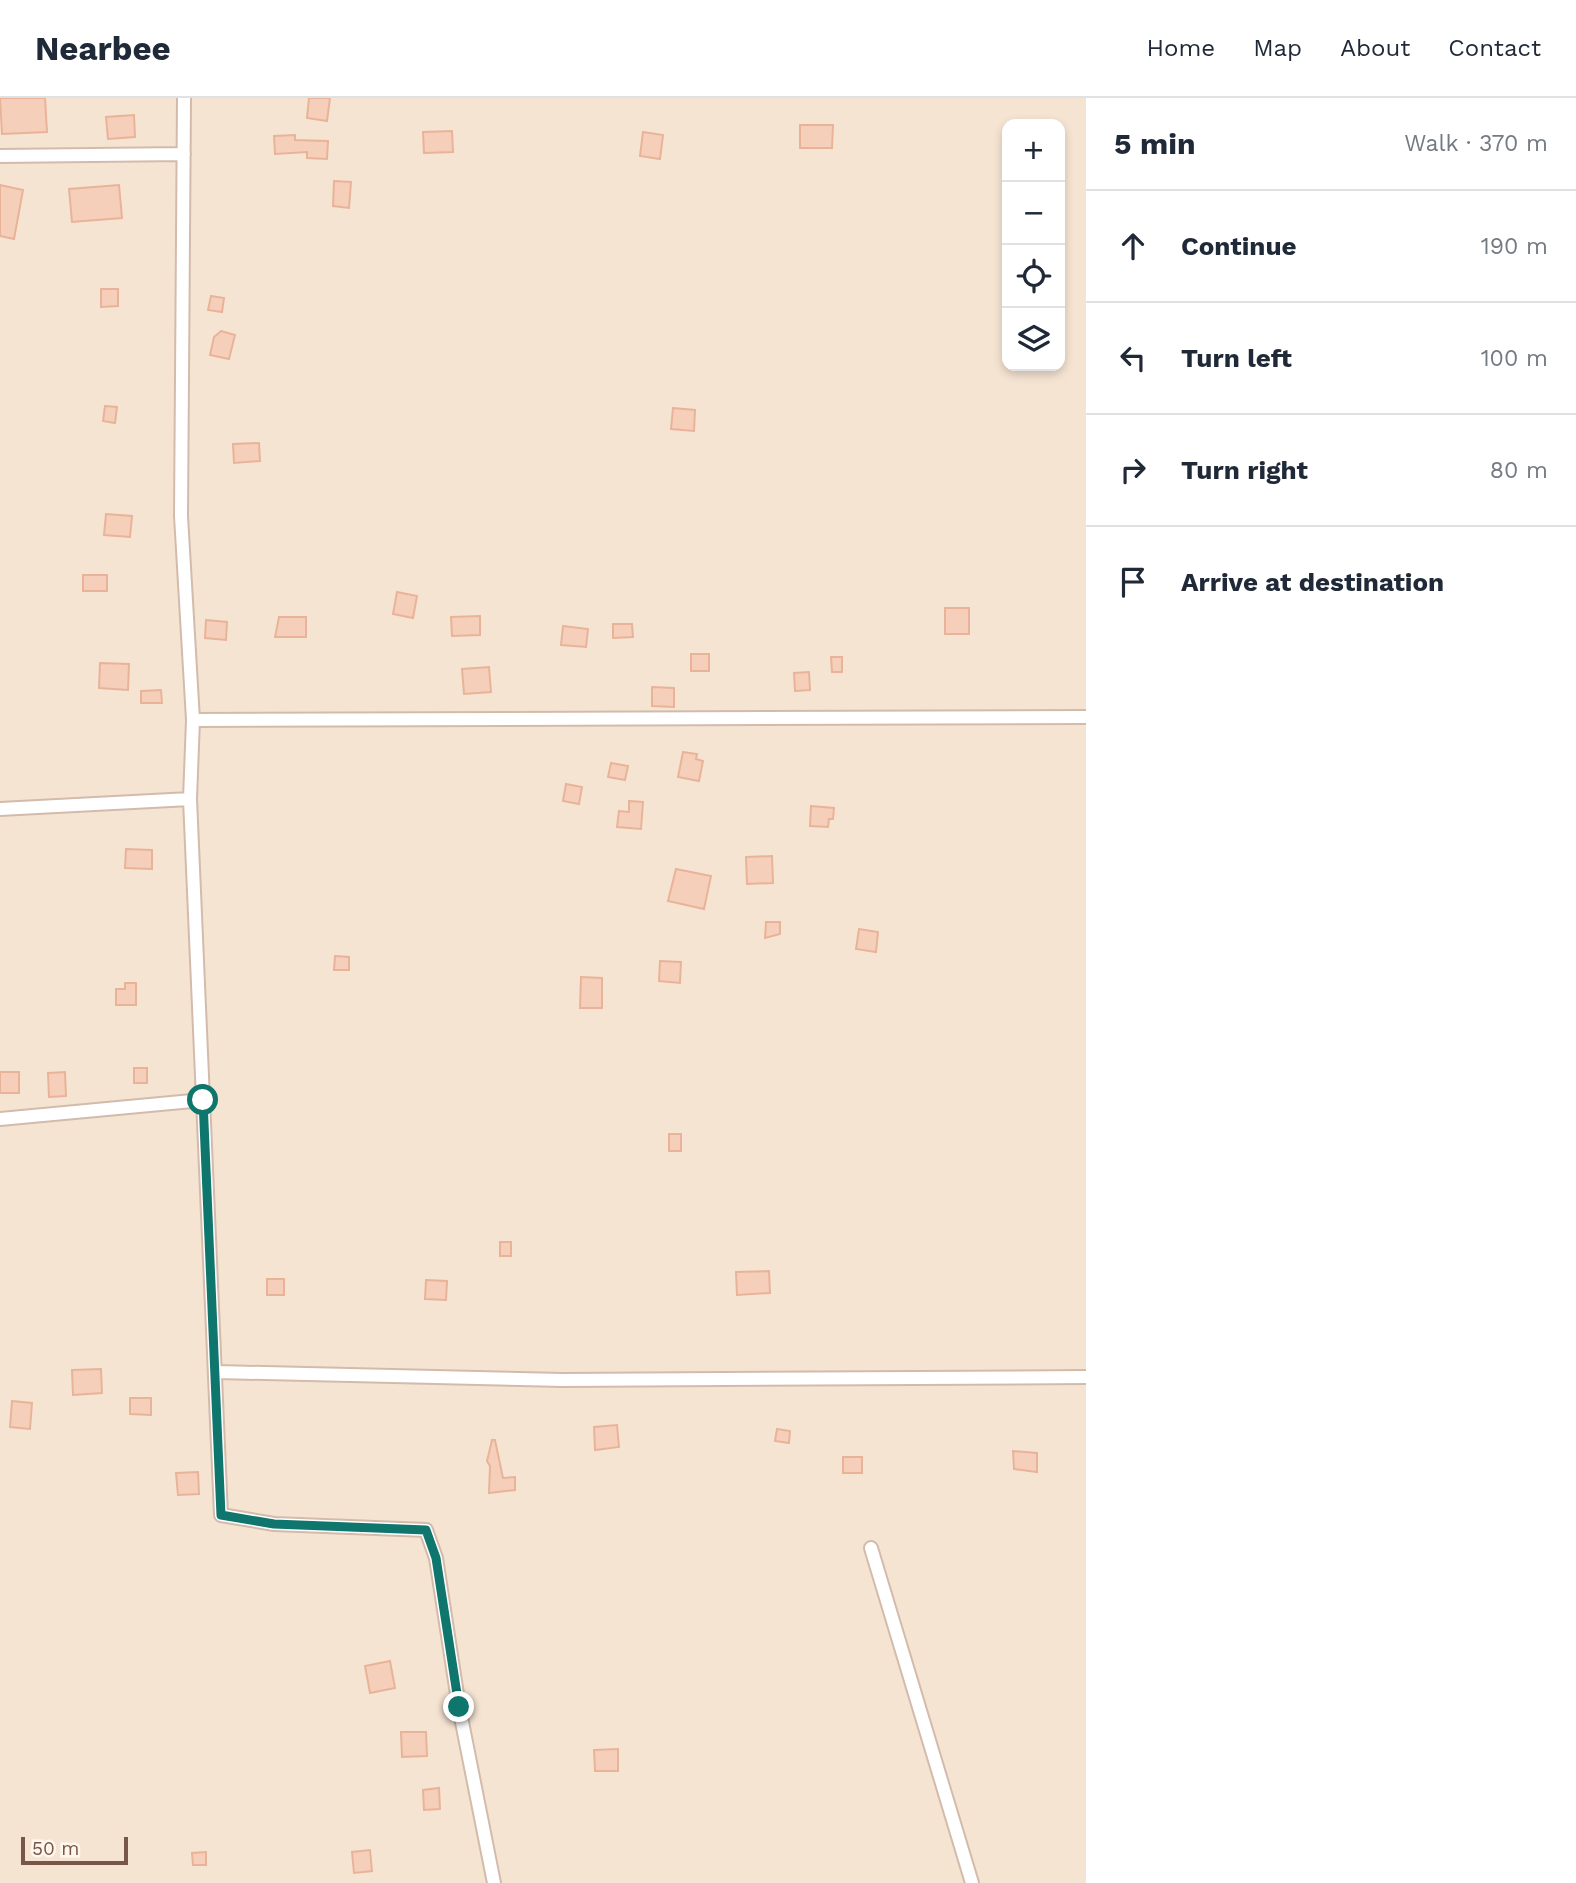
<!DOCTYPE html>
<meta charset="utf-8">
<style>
:root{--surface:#fff;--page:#f6f6f7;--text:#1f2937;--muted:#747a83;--line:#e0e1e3}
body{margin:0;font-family:"Work Sans",sans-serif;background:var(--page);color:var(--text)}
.controls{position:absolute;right:21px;top:21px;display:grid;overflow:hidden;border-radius:14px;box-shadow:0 4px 10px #0003}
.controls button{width:63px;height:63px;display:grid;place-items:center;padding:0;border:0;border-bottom:2px solid var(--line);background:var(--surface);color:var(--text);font:35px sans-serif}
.scale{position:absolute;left:21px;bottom:18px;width:107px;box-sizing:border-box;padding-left:7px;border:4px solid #795748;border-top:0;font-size:19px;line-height:24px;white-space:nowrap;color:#795748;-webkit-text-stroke:5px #fff7ed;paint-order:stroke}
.stop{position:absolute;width:21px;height:21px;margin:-16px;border:5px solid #0f766e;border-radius:50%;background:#fff}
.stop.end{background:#0f766e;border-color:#fff;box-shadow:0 2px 7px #0008}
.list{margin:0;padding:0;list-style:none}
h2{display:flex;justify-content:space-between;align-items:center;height:91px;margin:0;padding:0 28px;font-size:30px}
h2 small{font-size:23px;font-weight:400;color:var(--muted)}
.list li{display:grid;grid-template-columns:46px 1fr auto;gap:21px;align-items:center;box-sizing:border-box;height:112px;padding:0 28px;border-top:2px solid var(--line)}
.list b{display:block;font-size:26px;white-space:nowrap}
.list em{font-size:23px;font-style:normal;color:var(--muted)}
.icon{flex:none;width:38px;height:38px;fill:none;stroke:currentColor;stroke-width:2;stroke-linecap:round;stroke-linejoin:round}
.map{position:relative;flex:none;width:1086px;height:1785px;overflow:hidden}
header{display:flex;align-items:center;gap:42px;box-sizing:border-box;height:98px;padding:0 35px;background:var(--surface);border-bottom:2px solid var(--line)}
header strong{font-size:33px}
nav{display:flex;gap:38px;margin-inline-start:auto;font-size:24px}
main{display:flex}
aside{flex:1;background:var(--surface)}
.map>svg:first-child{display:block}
</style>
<header>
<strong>Nearbee</strong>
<nav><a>Home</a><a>Map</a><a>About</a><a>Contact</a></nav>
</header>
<main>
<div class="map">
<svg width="1086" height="1785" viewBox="0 0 1086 1785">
<rect width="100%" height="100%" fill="#fef3e5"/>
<!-- residential -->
<path fill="#f6e4d3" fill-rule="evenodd" d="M0,0h1086v1785h-1086zM1007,26h53v242h-53z"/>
<!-- building -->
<path fill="#f6cfba" stroke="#e9b399" stroke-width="2" d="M0,0h45l2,34 -45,2z
M309,0h21l-3,23 -20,-3z
M134,17l1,22 -27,2 -2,-22z
M800,27h33l-1,23h-32z
M452,33l1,21 -29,1 -1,-21z
M643,34l20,3 -3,24 -20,-3z
M295,37v5l33,1 -1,18 -20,-1v-6l-32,2 -1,-18z
M334,83l17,1 -2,26 -16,-2z
M0,87l23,5 -9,49 -14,-3z
M119,87l3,33 -50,4 -3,-33z
M101,191h17v17l-17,1z
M211,198l13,2 -2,14 -14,-2z
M221,233l14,4 -6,24 -19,-4 4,-18z
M105,308l12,1 -2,16 -12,-2z
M673,310l22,2 -1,21 -23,-2z
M259,345l1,18 -26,2 -1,-19z
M106,416l26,2 -2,21 -26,-2z
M83,477h24v16h-24z
M397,494l20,4 -4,22 -20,-4z
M945,510h24v26h-24z
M480,518v19l-28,1 -1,-19z
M279,519h27v20h-31z
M206,522l21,2 -1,18 -21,-2z
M613,526h19l1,13 -20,1z
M563,528l25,3 -2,18 -25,-2z
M691,556h18v17h-18z
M831,559h11v15h-10z
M100,565l29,1 -1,26 -29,-2z
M489,569l2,25 -27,2 -2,-25z
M809,574l1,18 -15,1 -1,-18z
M652,589l22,1v19l-22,-1z
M161,592l1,13h-21v-12z
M683,654l14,2 -1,5 7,2 -4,20 -21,-4z
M611,665l17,3 -3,14 -17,-3z
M566,686l16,3 -3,17 -16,-3z
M629,703l14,1 -2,27 -24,-2 2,-16 10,1z
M811,708l23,2 -1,11h-4l-1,8 -18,-1z
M126,751l26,1v19l-27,-1z
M772,758l1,27 -26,1 -1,-27z
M676,771l35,7 -7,33 -36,-8z
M766,824h14v12l-15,4z
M859,831l19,3 -2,20 -20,-3z
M335,858l14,1v13h-15z
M660,863l21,1 -1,21 -21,-2z
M581,879l21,1v30h-22z
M125,885h11v22h-20v-16h9z
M134,970h13v15h-13z
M0,974h19v21h-19z
M65,974l1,24 -17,1 -1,-24z
M669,1036h12v17h-12z
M500,1144h11v14h-11z
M769,1173l1,22 -33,2 -1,-23z
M267,1181h17v16h-17z
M426,1182l21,1 -1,19 -21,-1z
M101,1271l1,24 -29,2 -1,-25z
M130,1300h21v17l-21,-1z
M12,1303l20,2 -2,26 -20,-2z
M617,1327l2,22 -24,3 -1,-23z
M777,1331l13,2 -1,12 -14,-2z
M492,1342h3l8,38 12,-1v13l-26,3 1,-27 -3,-5z
M1013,1353l24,2v19l-23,-3z
M843,1359h19v16h-19z
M198,1374l1,22 -21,1 -2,-22z
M390,1563l5,27 -25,5 -5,-27z
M401,1634h25l1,24 -25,1z
M618,1651v22h-23l-1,-21z
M439,1690l1,21 -16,1 -1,-20z
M370,1752l2,21 -18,2 -2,-21z
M206,1754v13h-13l-1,-12z"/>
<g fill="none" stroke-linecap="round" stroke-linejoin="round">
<!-- minor casing -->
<g stroke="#d3bbac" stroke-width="16">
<path id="minor" d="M184,0l-3,418 12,204 -3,79 31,716 53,9 152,6 10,28 23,149 35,176
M0,58l184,-2
M193,622l893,-3
M0,711l190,-10
M0,1021l203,-19
M217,1274l346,8 523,-3
M871,1450l101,335"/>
</g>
<!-- minor -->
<use href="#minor" stroke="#fff" stroke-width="12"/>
</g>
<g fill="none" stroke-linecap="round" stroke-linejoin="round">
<!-- route -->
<path stroke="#0f766e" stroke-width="9" d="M203,1002l18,415 53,9 152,6 10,28 23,149"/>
</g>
</svg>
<div class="controls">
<button>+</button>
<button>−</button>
<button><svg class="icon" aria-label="locate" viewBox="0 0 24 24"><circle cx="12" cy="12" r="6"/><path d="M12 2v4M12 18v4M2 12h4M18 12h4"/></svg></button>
<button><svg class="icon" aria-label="layers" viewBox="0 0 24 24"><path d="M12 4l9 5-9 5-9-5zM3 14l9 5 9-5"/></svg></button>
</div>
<div class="scale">50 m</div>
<div class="stop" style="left:203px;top:1002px"></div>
<div class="stop end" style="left:459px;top:1609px"></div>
</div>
<aside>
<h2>5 min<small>Walk · 370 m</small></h2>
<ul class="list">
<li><svg class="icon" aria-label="ahead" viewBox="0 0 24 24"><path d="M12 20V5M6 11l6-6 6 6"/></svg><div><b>Continue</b></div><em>190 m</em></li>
<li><svg class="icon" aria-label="left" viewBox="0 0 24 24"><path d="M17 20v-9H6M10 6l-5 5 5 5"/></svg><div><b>Turn left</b></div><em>100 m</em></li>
<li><svg class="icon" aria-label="right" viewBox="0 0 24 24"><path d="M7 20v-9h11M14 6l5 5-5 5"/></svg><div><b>Turn right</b></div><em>80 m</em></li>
<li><svg class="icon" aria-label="arrive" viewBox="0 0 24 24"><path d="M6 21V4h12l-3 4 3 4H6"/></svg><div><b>Arrive at destination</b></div></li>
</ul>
</aside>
</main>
